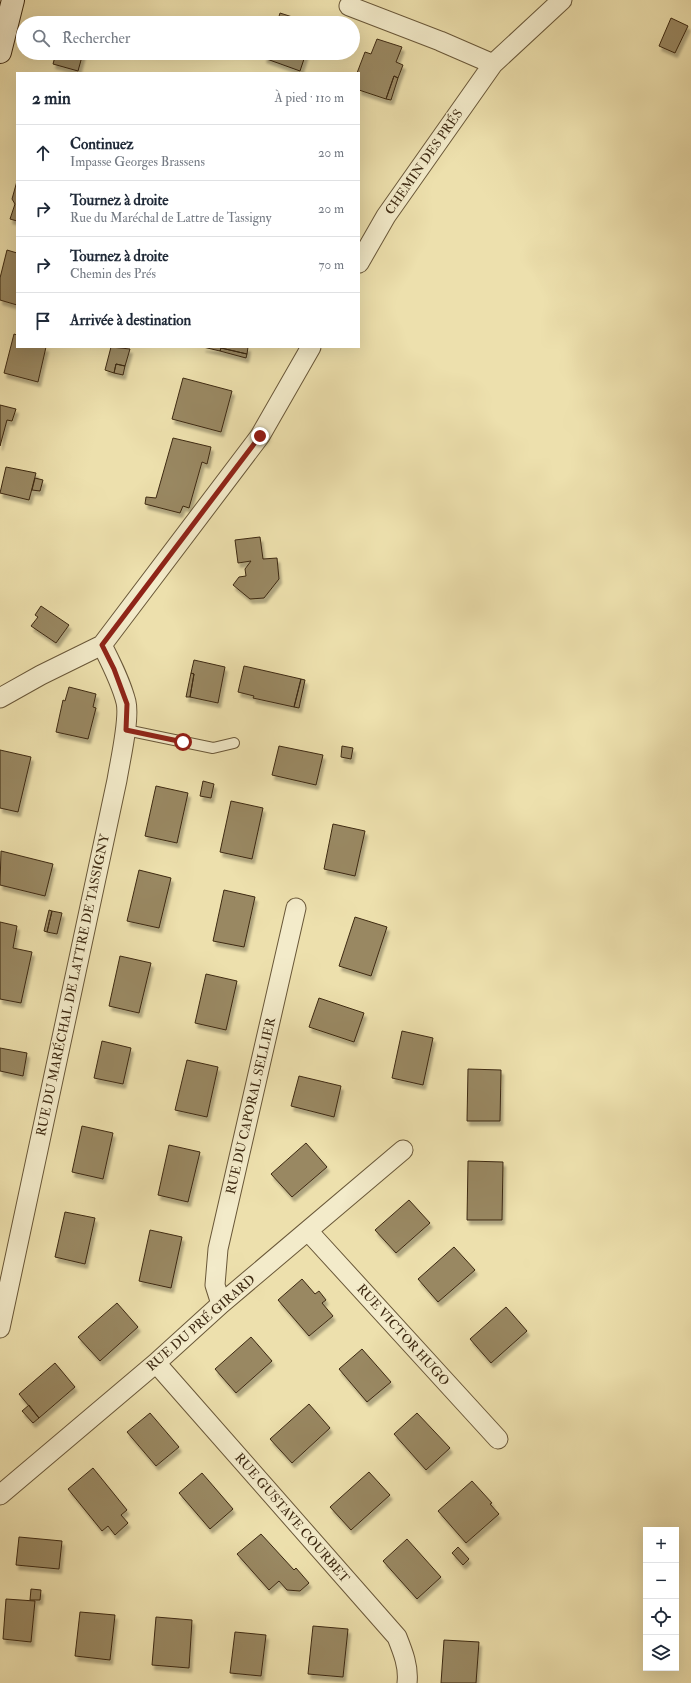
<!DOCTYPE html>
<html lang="fr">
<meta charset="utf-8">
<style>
:root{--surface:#fff;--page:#f2f2f3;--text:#1f2937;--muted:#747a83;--line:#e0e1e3}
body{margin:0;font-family:"IM FELL Double Pica",serif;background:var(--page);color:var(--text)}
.controls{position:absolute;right:12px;bottom:12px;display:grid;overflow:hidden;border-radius:0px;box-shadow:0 4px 16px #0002}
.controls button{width:36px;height:36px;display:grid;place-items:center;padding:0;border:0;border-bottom:1px solid var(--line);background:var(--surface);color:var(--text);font:20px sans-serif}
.stop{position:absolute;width:12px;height:12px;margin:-9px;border:3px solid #8f2418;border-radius:50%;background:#fff}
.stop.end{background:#8f2418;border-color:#fff;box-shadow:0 1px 4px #0008}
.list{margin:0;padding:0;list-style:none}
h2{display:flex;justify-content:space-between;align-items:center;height:52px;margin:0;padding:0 16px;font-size:17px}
h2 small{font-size:13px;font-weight:400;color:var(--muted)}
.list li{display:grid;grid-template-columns:26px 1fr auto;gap:12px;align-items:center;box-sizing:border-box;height:56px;padding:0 16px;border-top:1px solid var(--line)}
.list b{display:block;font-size:15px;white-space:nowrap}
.list p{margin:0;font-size:13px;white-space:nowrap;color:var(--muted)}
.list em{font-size:13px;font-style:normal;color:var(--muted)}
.icon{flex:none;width:22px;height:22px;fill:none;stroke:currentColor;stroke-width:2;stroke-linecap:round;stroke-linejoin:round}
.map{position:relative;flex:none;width:691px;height:1683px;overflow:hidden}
.search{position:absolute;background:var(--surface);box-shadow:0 4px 16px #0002;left:16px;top:16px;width:344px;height:44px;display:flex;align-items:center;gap:10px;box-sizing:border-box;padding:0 14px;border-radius:22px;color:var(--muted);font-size:15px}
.panel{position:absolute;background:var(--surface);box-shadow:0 4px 16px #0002;left:16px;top:72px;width:344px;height:276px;border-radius:0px}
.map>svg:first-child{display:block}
</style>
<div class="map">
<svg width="691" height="1683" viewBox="0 0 691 1683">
<defs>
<filter id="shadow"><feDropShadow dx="2.5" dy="4.5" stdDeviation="1" flood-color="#0004"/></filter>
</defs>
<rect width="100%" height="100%" fill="#ede0ad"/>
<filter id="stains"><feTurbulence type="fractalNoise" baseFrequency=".005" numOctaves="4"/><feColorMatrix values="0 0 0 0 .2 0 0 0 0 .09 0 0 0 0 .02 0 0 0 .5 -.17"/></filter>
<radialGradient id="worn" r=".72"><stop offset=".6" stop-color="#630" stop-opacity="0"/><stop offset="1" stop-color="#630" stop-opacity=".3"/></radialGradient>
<!-- building -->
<path fill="#998862" stroke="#3d2911" filter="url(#shadow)" d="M280,13l28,9v1h-31z
M671,18l17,8 -13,27 -16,-7z
M377,39l25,8 -6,15 7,3 -5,13 -4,-2 -8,23 -27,-9v-17h-2l8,-21 6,2z
M56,53h27l-5,18 -25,-7z
M266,53h40l-6,18 -36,-13z
M394,76l4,2 -7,22 -5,-1z
M17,181v40l-7,-2 5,-15 -3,-5z
M7,250l10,3v52l-17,-5v-22z
M14,334l3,1v12h29l-8,35 -34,-9z
M111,347l19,2 -5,17 -9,-2 -2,9 -9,-3z
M203,347h45l-1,7 -26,-6 -1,3z
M221,348l26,6 -1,4 -26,-7z
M116,364l9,2 -2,9 -9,-2z
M183,378l49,13 -11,41 -49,-13z
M0,405l16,4 -4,12 -5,-1 -7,26z
M173,438l38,9 -4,17 -5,-2 -13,46 -6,-2 -3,7 -35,-9 1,-7 10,1z
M6,467l30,6 -7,27 -29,-7z
M35,478l8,2 -3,11 -8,-1z
M260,537l3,22 14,-1 2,21 -15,19 -14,1 -17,-14 6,-8 7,-1 -1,-7 6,-8 -13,2 -3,-23z
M41,606l28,19 -13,18 -25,-17 7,-9 -3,-2z
M194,660l31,7 -7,36 -28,-6 4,-23 -3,-1z
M244,666l57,13 -7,28 -41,-9 1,-2 -16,-4z
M191,673l3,1 -4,23h-4z
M301,679l4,1 -6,28 -5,-1z
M69,687l27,7 -3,13 3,1 -8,31 -32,-7 7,-32 2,1z
M279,746l44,9 -7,30 -44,-10z
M342,746l11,2 -2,11 -10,-2z
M0,750l31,7 -13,55 -18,-4z
M203,781l11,3 -3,14 -11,-2z
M156,786l32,7 -11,50 -32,-7z
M231,801l32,7 -11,51 -32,-7z
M333,824l32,7 -10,45 -31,-7z
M1,851l52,13 -8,32 -45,-11z
M139,870l32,8 -12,50 -32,-7z
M224,890l31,7 -11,50 -31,-6z
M49,910l3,1 -5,21 -3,-1z
M52,911l10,2 -5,21 -10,-2z
M355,917l32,10 -16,49 -32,-10z
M0,922l17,4 -4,22 19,4 -11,51 -21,-4z
M120,956l31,7 -12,50 -30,-7z
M206,974l31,7 -11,49 -31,-7z
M319,998l45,15 -10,29 -45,-15z
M402,1031l31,7 -10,47 -31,-7z
M102,1041l29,7 -8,36 -29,-6z
M0,1048l27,5 -4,23 -23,-5z
M187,1060l31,7 -11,50 -32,-7z
M468,1069l33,1 -1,51h-33z
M299,1076l42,10 -7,31 -43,-11z
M82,1126l31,7 -10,46 -31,-7z
M306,1143l21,24 -35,30 -21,-23z
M169,1145l31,7 -12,50 -30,-7z
M468,1161l35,1 -1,58h-35z
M409,1200l21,23 -34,30 -21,-23z
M65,1212l30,6 -10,46 -30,-7z
M150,1230l32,7 -11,51 -32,-7z
M454,1247l21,23 -37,32 -20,-23z
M302,1279l13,15 4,-3 7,9 -4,3 11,13 -24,20 -31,-36z
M117,1303l21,24 -38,34 -22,-24z
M506,1307l21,24 -36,32 -21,-24z
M251,1337l21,24 -36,32 -21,-24z
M362,1349l29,33 -24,20 -28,-33z
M55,1363l20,24 -36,31 -20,-24z
M309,1404l21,24 -38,35 -22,-24z
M29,1405l10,13 -6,5 -11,-12z
M150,1413l29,34 -23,19 -29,-34z
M417,1413l33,35 -24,22 -32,-36z
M93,1468l34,42 -6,5 7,8 -13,12 -7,-9 -6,5 -34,-42z
M369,1472l21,23 -39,35 -21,-23z
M202,1473l31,36 -23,20 -31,-36z
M472,1481l20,22 -2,1 9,10 -33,29 -28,-32z
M261,1534l33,36 2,-2 13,15 -9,8 -13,-1 -8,-9 -10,9 -32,-36z
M19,1537l43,4 -3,28 -43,-4z
M407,1539l34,38 -24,22 -34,-38z
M458,1547l11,12 -6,6 -11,-12z
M31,1589l10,1 -1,10h-10z
M6,1599l29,2 -4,41 -28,-3z
M80,1612l35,3 -5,45 -35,-4z
M156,1617l36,3 -3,48 -37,-3z
M313,1626l35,3 -5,48 -35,-3z
M235,1632l31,3 -5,41 -31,-3z
M444,1640l35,2 -3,41h-35z"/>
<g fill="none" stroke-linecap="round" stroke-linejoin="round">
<!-- service casing -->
<g stroke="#695738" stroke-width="12">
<path id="service" d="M126,730l87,18 21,-5"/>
</g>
<!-- minor casing -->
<g stroke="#695738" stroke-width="21">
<path id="minor" d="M349,6l91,35 53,23
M359,263l27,-47 107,-152 69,-64
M0,698l41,-23 61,-30 158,-209 51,-89
M308,1231l190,208
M221,1304l-6,-19 3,-36 78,-341
M0,1328l117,-548c3,-19 13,-61 9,-78 -5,-20 -15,-39 -24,-57
M156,1363l241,274c6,15 12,30 10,46
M0,1495l156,-132 65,-59 182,-154"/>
</g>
<!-- secondary casing -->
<g stroke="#3d2911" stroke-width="24">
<path id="secondary" d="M0,52l13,-52"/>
</g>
<!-- service -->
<use href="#service" stroke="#f3ebca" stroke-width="10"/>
<!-- minor -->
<use href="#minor" stroke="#f3ebca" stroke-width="19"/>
<!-- secondary -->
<use href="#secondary" stroke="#f3ebca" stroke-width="22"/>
</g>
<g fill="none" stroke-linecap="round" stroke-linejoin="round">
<!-- route -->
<path stroke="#8f2418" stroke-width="5" d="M183,742l-57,-12 1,-26 -13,-35 -12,-24 158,-209"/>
</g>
<g text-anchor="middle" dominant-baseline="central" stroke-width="3" stroke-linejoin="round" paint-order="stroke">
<!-- street labels -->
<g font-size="13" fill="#3d2911" stroke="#f3ebca">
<text transform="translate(424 162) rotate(-55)">CHEMIN DES PRÉS</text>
<text transform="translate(73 985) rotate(-78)">RUE DU MARÉCHAL DE LATTRE DE TASSIGNY</text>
<text transform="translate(251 1106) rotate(-77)">RUE DU CAPORAL SELLIER</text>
<text transform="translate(201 1323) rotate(-41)">RUE DU PRÉ GIRARD</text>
<text transform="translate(403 1335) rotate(48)">RUE VICTOR HUGO</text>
<text transform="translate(292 1518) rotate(49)">RUE GUSTAVE COURBET</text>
</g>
</g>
<rect width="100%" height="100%" filter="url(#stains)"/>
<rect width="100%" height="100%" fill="url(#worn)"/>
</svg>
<div class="controls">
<button>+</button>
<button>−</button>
<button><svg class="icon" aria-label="locate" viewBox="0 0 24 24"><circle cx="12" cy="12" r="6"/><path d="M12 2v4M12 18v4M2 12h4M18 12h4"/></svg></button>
<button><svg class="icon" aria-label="layers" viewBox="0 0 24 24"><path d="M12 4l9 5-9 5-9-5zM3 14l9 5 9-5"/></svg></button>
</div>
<div class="stop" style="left:183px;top:742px"></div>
<div class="stop end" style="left:260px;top:436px"></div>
<div class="search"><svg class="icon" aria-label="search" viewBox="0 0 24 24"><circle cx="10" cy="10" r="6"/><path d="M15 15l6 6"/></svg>Rechercher</div>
<section class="panel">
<h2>2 min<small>À pied · 110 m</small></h2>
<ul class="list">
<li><svg class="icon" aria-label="ahead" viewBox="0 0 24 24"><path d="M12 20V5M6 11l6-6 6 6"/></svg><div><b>Continuez</b><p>Impasse Georges Brassens</p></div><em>20 m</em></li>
<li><svg class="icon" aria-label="right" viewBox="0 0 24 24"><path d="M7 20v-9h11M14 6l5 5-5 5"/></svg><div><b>Tournez à droite</b><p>Rue du Maréchal de Lattre de Tassigny</p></div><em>20 m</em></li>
<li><svg class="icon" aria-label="right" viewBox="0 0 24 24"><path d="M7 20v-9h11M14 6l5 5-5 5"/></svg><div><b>Tournez à droite</b><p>Chemin des Prés</p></div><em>70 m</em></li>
<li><svg class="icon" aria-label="arrive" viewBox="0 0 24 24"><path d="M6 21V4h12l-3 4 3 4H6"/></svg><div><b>Arrivée à destination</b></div></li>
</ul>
</section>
</div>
